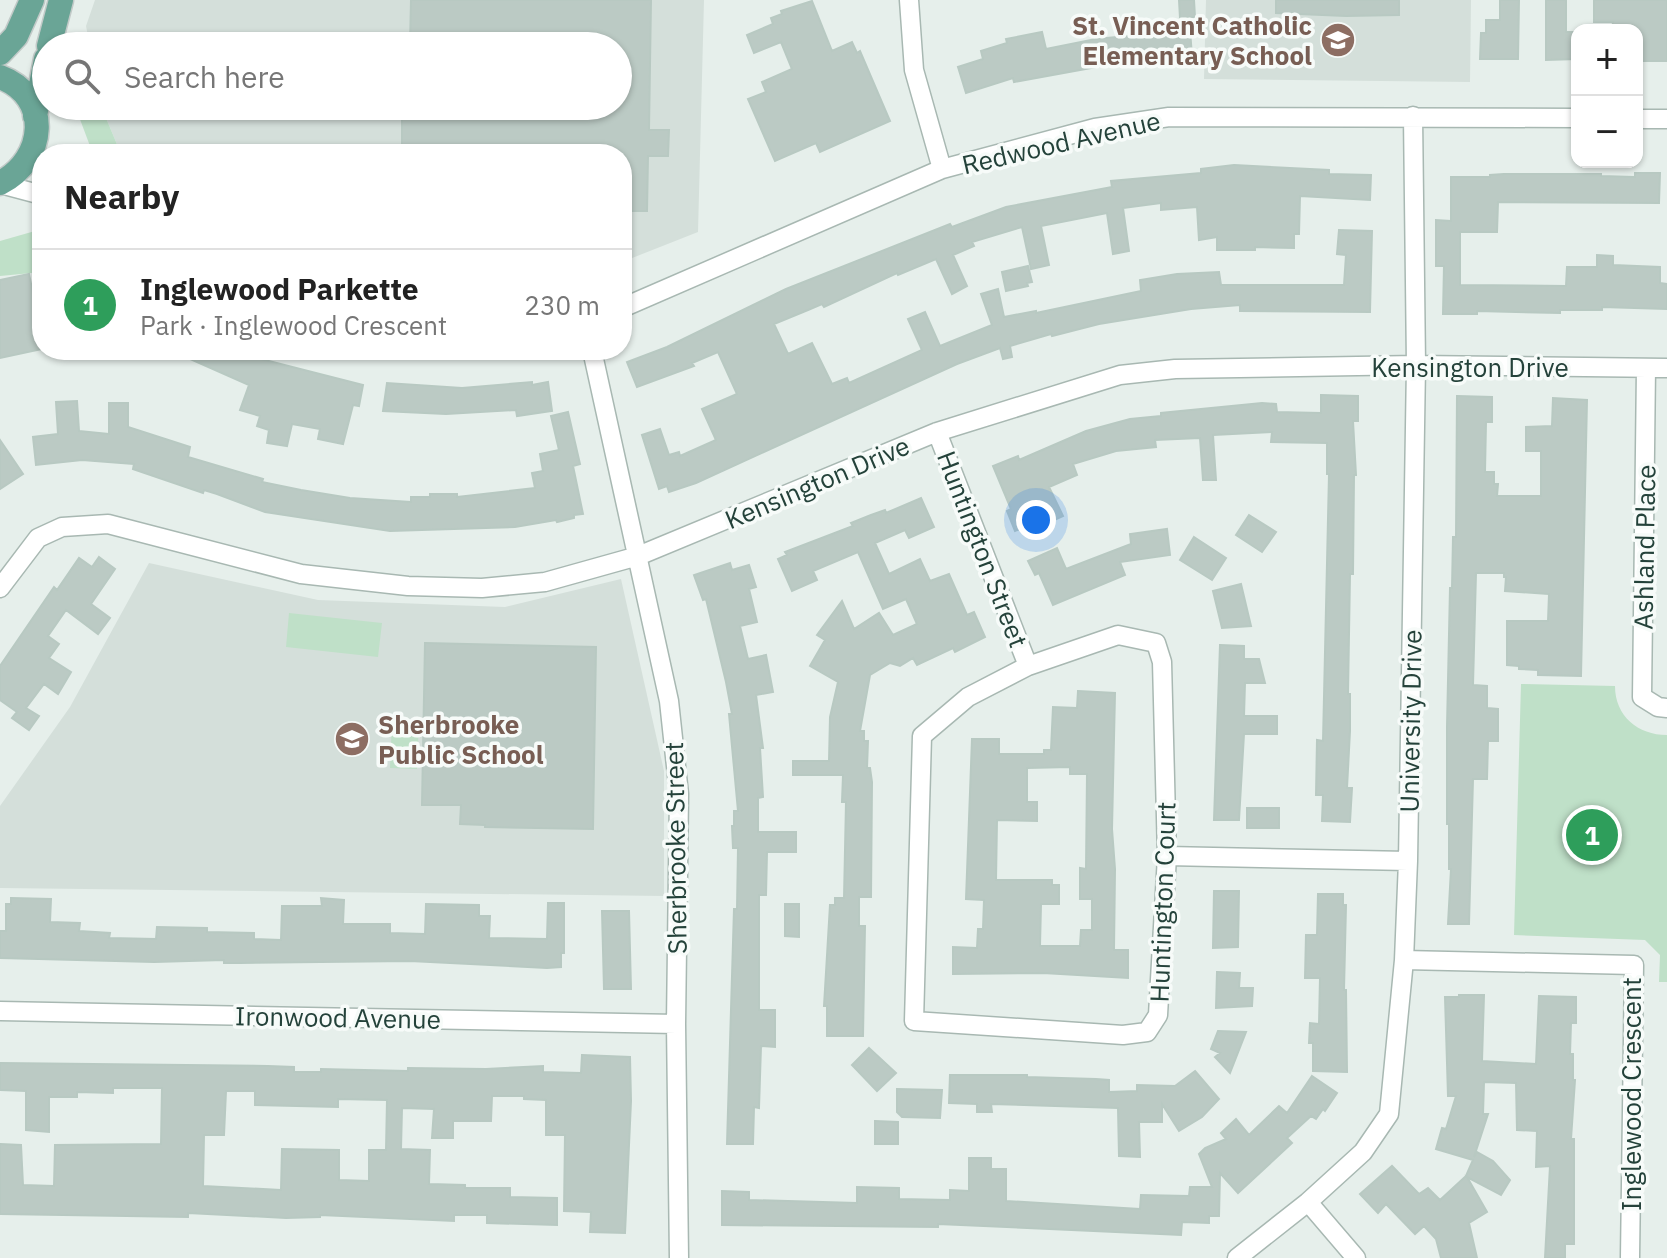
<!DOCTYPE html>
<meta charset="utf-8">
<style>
:root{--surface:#fff;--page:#f2f2f2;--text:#222;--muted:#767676;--line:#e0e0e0;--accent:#0b8043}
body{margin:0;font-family:"IBM Plex Sans",sans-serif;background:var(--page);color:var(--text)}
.controls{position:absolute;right:24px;top:24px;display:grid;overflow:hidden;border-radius:16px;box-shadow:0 2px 6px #0004}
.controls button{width:72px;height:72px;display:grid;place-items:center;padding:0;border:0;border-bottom:2px solid var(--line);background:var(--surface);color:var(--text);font:40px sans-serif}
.you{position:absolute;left:1036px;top:520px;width:28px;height:28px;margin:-20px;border:6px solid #fff;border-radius:50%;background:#1a73e8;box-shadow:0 0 0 12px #1a73e833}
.badge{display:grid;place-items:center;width:52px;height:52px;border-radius:50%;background:var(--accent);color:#fff;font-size:26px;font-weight:700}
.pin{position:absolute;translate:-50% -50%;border:4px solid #fff;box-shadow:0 2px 8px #0006}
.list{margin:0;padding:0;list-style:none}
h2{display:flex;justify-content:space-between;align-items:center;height:104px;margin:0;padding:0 32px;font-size:34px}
h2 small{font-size:26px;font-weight:400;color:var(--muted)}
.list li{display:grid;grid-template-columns:52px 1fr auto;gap:24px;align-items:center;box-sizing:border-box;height:112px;padding:0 32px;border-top:2px solid var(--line)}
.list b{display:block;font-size:30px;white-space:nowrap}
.list p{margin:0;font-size:26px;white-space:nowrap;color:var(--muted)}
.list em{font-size:26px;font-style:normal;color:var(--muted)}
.icon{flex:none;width:44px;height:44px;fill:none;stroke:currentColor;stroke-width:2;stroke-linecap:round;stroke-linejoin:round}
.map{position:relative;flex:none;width:1667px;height:1258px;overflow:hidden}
.search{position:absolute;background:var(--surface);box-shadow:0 2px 6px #0004;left:32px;top:32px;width:600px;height:88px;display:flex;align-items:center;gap:20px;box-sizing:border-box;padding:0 28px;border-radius:44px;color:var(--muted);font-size:30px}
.panel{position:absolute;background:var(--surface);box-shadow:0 2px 6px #0004;left:32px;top:144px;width:600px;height:216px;border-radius:32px}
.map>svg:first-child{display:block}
</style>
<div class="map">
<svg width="1667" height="1258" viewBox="0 0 1667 1258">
<rect width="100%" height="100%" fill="#e6efeb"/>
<!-- built -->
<path fill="#d4dfda" d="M95,0h609l-6,232 -76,30v-108h-501l-20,-48h517v-60h-528l-4,-20z
M1206,0h265l-1,82 -266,-3z
M149,563l169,37 187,7 116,-28 43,192v125l-664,-8v-82l70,-99z"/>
<!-- green -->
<path fill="#bfe0c8" d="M75,106h26l20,48h-28z
M42,229v43l-42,4v-35z
M289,613l93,10 -4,34 -92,-10z
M1521,684l94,2c0,30 23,49 52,49v247h-8l1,-27 -15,-15 -131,-5z
M392,721h27l-2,48 -27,-1z"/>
<!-- building -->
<path fill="#bbcac4" stroke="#b8c9c2" stroke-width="2" fill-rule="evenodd" d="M411,0h240l-2,130h20l-1,26h-20l-1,55h-25v-57l-220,-1v-47h216v-60h-208z
M1179,0h15l1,17 -15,1z
M1276,0h123v15l-53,1 -70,-3z
M1500,0h19l-1,59h-38l1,-26h5v-13h14z
M1546,0h20v32h11v27l-31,1z
M1594,0h73v61h-30v-31h-25l1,-8h-19z
M812,1l20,50 20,-9 5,11 3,-2 30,70 -70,31 -4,-9 -41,18 -27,-62 18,-7 -4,-10 30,-13 -11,-27 -27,11 -7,-18 26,-11 -2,-6 11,-4 -1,-3z
M1190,30l2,26 -79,8 -99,18 -1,-4 -47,15 -8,-26 25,-8 -2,-8 26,-8 -1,-4 36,-7 4,17 50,-10z
M1234,165l95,5v4l42,1 -1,25 -70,-4 -1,38h-5v14l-39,-1v3h-38v-13l-18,3 -2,-33 -36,3v-7l-38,5 6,43 -16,3 -6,-41 -66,13 8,39 -18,4 -9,-42 -50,15 2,4 -21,9 14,31 -15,8 -16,-35 -38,16 -1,-2 -73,34 -2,-3 -14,6 -34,14 14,30 24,-11 20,41 15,-6 2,5 73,-33 -14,-31 17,-7 15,34 52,-21 -11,-31 17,-5 6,28 32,-6v2l105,-22 -1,-11 37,-6 42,-2 2,13h123l2,-30 -9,-1 2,-24 33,1 -2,81 -130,-1v-6l-49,4 -92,15 -47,12 -1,-2 -41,12 2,11 -9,2 -3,-11 -43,16 -261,119 -27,9 -2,-6 -8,3 -17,-54 18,-6 9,26 10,-3 1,4 36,-16 -14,-31 35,-15 -19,-42 -26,11 2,3 -57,21 -10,-25 40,-15 119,-58 164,-65 2,3 54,-20 106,-20 -1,-6 90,-8v-4z
M1635,173h25l-1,30 -161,-1 -1,30h-37v53l106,1 1,-19h30v-12l16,1v9l47,2v16l7,1v25l-65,-2v3h-42v3l-83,-2v3h-34l1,-48h-8v-46l15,1v-44h39v-2l14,-1h97v2l34,1z
M1028,266l4,16 -5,1 1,3 -22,5 -4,-19z
M29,274l7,34 6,-1v42l-42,9v-78z
M170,350h70l21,9 102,26 -4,21 -6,-1 -10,39 -25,-5 2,-10 -28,-5 -5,22 -20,-3 2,-13 -12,-4 3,-10 -20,-6 9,-25z
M532,382v3l16,-3 4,29 -35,5 -1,-6 -70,4 -63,-3 4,-28 75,5z
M1321,395l37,1v25h-5l3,54h-2l-1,99h-3l-2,120h2v37l-3,57h5l-2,34 -28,-1 1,-26h-7l1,-55 6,1 6,-267h-2v-31l-56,-1 1,-10 -59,3 3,45h-13l-3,-42 -45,2 1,7 -40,4 -43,13 4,11 -28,12 14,29 -15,7 -2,-5 -31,13 -8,-20 4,-2 -18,-43 25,-10 1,4 67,-29 44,-12 31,-3v-3l101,-10 14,1 1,8 44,1z
M1457,396l35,1v25h-6l-1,50h9v12h4l-1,12h44v-45h-15v-24l26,-1 1,-28 34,2 -6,276 -43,-1v-5l-19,-1v-3l-12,-1v-44h41l1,-27 -44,-3 1,-14h-2v-4h-28l-3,112 14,1v22l11,1v32h-10l-1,38h-14l-4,145h-21l3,-55h-2v-45h-2v-97l3,-139h2l1,-51h3z
M77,401l2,30 30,3v-31h19v24l62,20 -2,10 75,22 -1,3 39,8 49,8 61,4v-5h19v-3h27v3l78,-9 -3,-15 11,-2 -3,-17 19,-4 -8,-34 17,-4 12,52 -7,2 10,48 -9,1v3l-17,4 -1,-2 -41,7 -125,4 -125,-19 -48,-18 -13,-4 -1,3 -70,-24 1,-5 -52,-4 -46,5 -3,-28 25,-3 -2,-32z
M0,440l23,34 -23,15z
M921,498l13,29 -25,11 -4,-8 -30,13 14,31 31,-15 10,22 19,-7 18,41 7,-3 11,25 -30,15 -2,-4 -36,17 -4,-7 -13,8 -10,-3 -20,12 -10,56h4v10h4l-1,27h3l2,14 -1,115h-12v29h6l-2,110h-36v-30h-3l6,-101h5v-7h9l2,-96h-4l1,-27h-50v-14h36l1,-44 8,-35 -28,-16 15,-26 -8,-5 25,-34 12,28 25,-16 14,22 24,-11 -11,-25 -23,10 -25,-57 -45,19 4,9 -25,11 -14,-32 9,-4 -2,-3 68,-26 -2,-3 20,-8 14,-5 1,3z
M1249,515l27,17 -14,20 -26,-17z
M1167,529l3,26 -50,7 5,13 -72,30 -14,-32 -4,2 -7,-14 29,-13 9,21 65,-25 -1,-10z
M1194,537l32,21 -14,22 -32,-20z
M99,557l16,12 -24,35 19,14 -12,16 -32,-24 -18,26 11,8 -10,14 22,14 -13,22 -14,-10 -18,24 13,8 -10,14 -17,-12 5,-6 -17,-12v-34l54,-79 3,3 22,-32 13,9z
M730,563l2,7 17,-5 7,22 -7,2 8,33 -17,4 8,33 18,-4 7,37 -17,3 7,53h-3l3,49 -5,1v34h38v20h-29l-1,43h-7v115h16v37l-14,-1 -2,62 -5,-1 -1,37h-26l7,-235h3l1,-61h-5l-1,-22h2v-15h4l-9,-97h3l-6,-32 -20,-83 -3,1 -9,-25z
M1241,584l10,42 -29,2 -9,-37z
M425,643l171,4 -3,182 -108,-2v-2l-25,-1 1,-19h-39z
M1220,645l24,1v13h15l6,24h-20l-1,33h33v18h-33l-5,86h-25z
M1078,691l37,2 -3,136 3,40 -1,81h14v28l-85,-5 -90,1v-27l24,1 1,-19h5l1,-29 -18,-1 6,-160h27v15h45v-4h7l2,-43 24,1zM1070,767v7h17l-1,95 -6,-1v31h12v31h-11l-1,16h-40l1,-42h18v-19h-7v-5h-56l1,-60 40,1v-19h-10v-34z
M1247,808h32v20h-32z
M1214,891h25l-1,56 -25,1z
M1318,894h25v11h3l-2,85h2l1,82 -34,-1v-28h-4l1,-20 9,1 1,-46h-15l1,-43h11z
M11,898l40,1 -1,23 30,1 -1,8 31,2 -1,5 47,1 1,-12 50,1v4l47,1v6l27,1 1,-34h40l-1,-8 23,2 -1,24h47v9l35,1 1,-30 53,1v11h11l-1,22 58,1 1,-36h16v50h-3v14l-14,1 -137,-7 -170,2h-16v-3l-70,2 -154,-4v-27h6v-27h5z
M785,904h14v33l-14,-1z
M602,911h27l2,78h-27z
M1217,972l23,1 -1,15h14l-1,18 -36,2z
M1459,995h25l-2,66 54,3 3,-68 37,1v26h-5l-1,31h3v26h2l-4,59h3v105h-9v14h-20l5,-92 -14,1 1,-36 -20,-1 -1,-47 -32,-1 -1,32h5l-14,43 3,-5 16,9 17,19 -9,15 -34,-18 20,35 -18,11 8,35h-36l-5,-19 -12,-13 -9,8 -29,-30 -8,9 -18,-19 32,-28 27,28 9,-6 12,12 26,-24 7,-16 -37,-11 6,-21 4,1 10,-33h-8l-3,-99h14z
M1218,1031l28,1 -16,41 -15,-16 5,-4 -9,-4z
M869,1048l27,25 -19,18 -25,-26z
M582,1055l48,2 1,44 -6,132 -35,-1 1,-20 -27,-1 1,-76h-19v-35l-22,-1v-3h-32l-1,25h-38v17h-21l2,-29 -32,-1 -1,41 29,1 -1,34 36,1v3h45v9l47,1v27l-70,-2v-8h-33v6l-134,-6v2l-34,1 -98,-5v4l-188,-3v-70l21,1 2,40 31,1 1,-41 106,-1 1,-56h-49v5l-36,-1v5h-28v35l-23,-2v-39l-26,-1v-27l268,3 26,1v5h27v-3l87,2v-3l78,1 57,-3v6l38,1zM226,1091h29v14l83,2v-8l49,1 -1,50h-17v31l-30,-1v-30l-57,-1 -1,41 -78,-4 1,-51h20z
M1195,1071l24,28 -17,18 -23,14 -17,-27v18h-23l1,35 -21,-1 -1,-48 -127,-4 1,8h-15v-8l-28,-1 1,-28h77v2l69,2 13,1v12l28,-1v-6l38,1z
M1312,1076l25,17 -12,18 -2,-2 -7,10 -5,-3 -24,22 5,5 -54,50 -18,-20 -1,43h-10v7l-27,-1 -1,13 -243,-11v3l-216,-2v-34l27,1v8l108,3v-16l42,1v11l51,1v-10l19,1v-33h22v11h15v32l134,8 1,-14 48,1 1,-9h22l-13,-33 6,-6 21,-9 -5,-6 15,-14 13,16 30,-29 8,7z
M897,1089l45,1 -2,28 -38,-1 -5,-5z
M875,1121l23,1v22h-23z"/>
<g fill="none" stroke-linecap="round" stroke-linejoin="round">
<!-- minor casing -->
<g stroke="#a8b8b2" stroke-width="21">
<path id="minor" d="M909,0l5,70 28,99
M1637,119h30
M0,184l42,11
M622,308l320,-139 153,-41 74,-11 408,1
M592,350l77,351 10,93 -3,230 3,234
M1646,368l-4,329 16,10 9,1
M937,432l91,234
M0,588l38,-50 24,-11 46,-3 193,50 107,12 74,2 63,-6 93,-26 299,-124 183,-57 55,-6 241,-4 251,3
M1118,635l38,8 6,19 5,194 -9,159 -11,17 -24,3 -209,-14 8,-285 46,-39 60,-31z
M1167,856l241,5
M1404,960l230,5 -4,293
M0,1011l676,13
M1308,1202l48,56
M1237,1258l71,-56 55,-50 26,-38 15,-154 4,-99 8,-496 -3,-249"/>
</g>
<!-- major casing -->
<g stroke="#c2cac8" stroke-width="27">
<path id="major" d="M49,46l12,-46
M0,53l16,-17 16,-36
M0,77c52,19 46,83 0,106
M35,116l11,-57"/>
</g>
<!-- minor -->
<use href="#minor" stroke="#fff" stroke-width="18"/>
<!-- major -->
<use href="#major" stroke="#6aa596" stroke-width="24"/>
</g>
<!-- icons -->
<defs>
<g id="school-disc" transform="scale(1.8)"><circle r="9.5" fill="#8d6e63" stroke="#f7fbf9"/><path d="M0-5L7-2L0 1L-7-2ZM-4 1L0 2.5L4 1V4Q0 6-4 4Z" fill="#fff"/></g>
</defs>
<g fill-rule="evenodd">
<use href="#school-disc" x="1338" y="40"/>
<use href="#school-disc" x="352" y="739"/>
</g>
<g text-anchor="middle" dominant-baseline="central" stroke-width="7" stroke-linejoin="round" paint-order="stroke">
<!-- education labels -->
<g font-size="26" font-weight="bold" fill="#785e54" stroke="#f7fbf9" text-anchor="end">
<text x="1312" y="25">St. Vincent Catholic<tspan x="1312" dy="30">Elementary School</tspan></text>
<text x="378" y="724" text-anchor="start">Sherbrooke<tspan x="378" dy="30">Public School</tspan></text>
</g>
<!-- street labels -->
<g font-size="26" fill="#24423a" stroke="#f7fbf9">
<text transform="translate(1061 142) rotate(-13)">Redwood Avenue</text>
<text x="1470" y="367">Kensington Drive</text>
<text transform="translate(817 482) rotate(-23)">Kensington Drive</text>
<text transform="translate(1644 547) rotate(-89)">Ashland Place</text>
<text transform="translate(983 549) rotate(69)">Huntington Street</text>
<text transform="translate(1410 721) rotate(-89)">University Drive</text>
<text transform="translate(675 848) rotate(-91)">Sherbrooke Street</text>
<text transform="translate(1162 902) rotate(-88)">Huntington Court</text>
<text transform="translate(338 1017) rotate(1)">Ironwood Avenue</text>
<text transform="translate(1631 1094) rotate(-90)">Inglewood Crescent</text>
</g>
</g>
</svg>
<div class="controls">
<button>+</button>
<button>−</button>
</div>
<div class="you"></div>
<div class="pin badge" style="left:1592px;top:835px;background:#2e9e5b">1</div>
<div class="search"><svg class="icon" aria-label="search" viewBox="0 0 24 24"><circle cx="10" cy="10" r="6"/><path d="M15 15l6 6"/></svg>Search here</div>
<section class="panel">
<h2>Nearby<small></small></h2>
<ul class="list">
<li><span class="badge" style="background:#2e9e5b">1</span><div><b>Inglewood Parkette</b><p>Park · Inglewood Crescent</p></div><em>230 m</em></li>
</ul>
</section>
</div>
